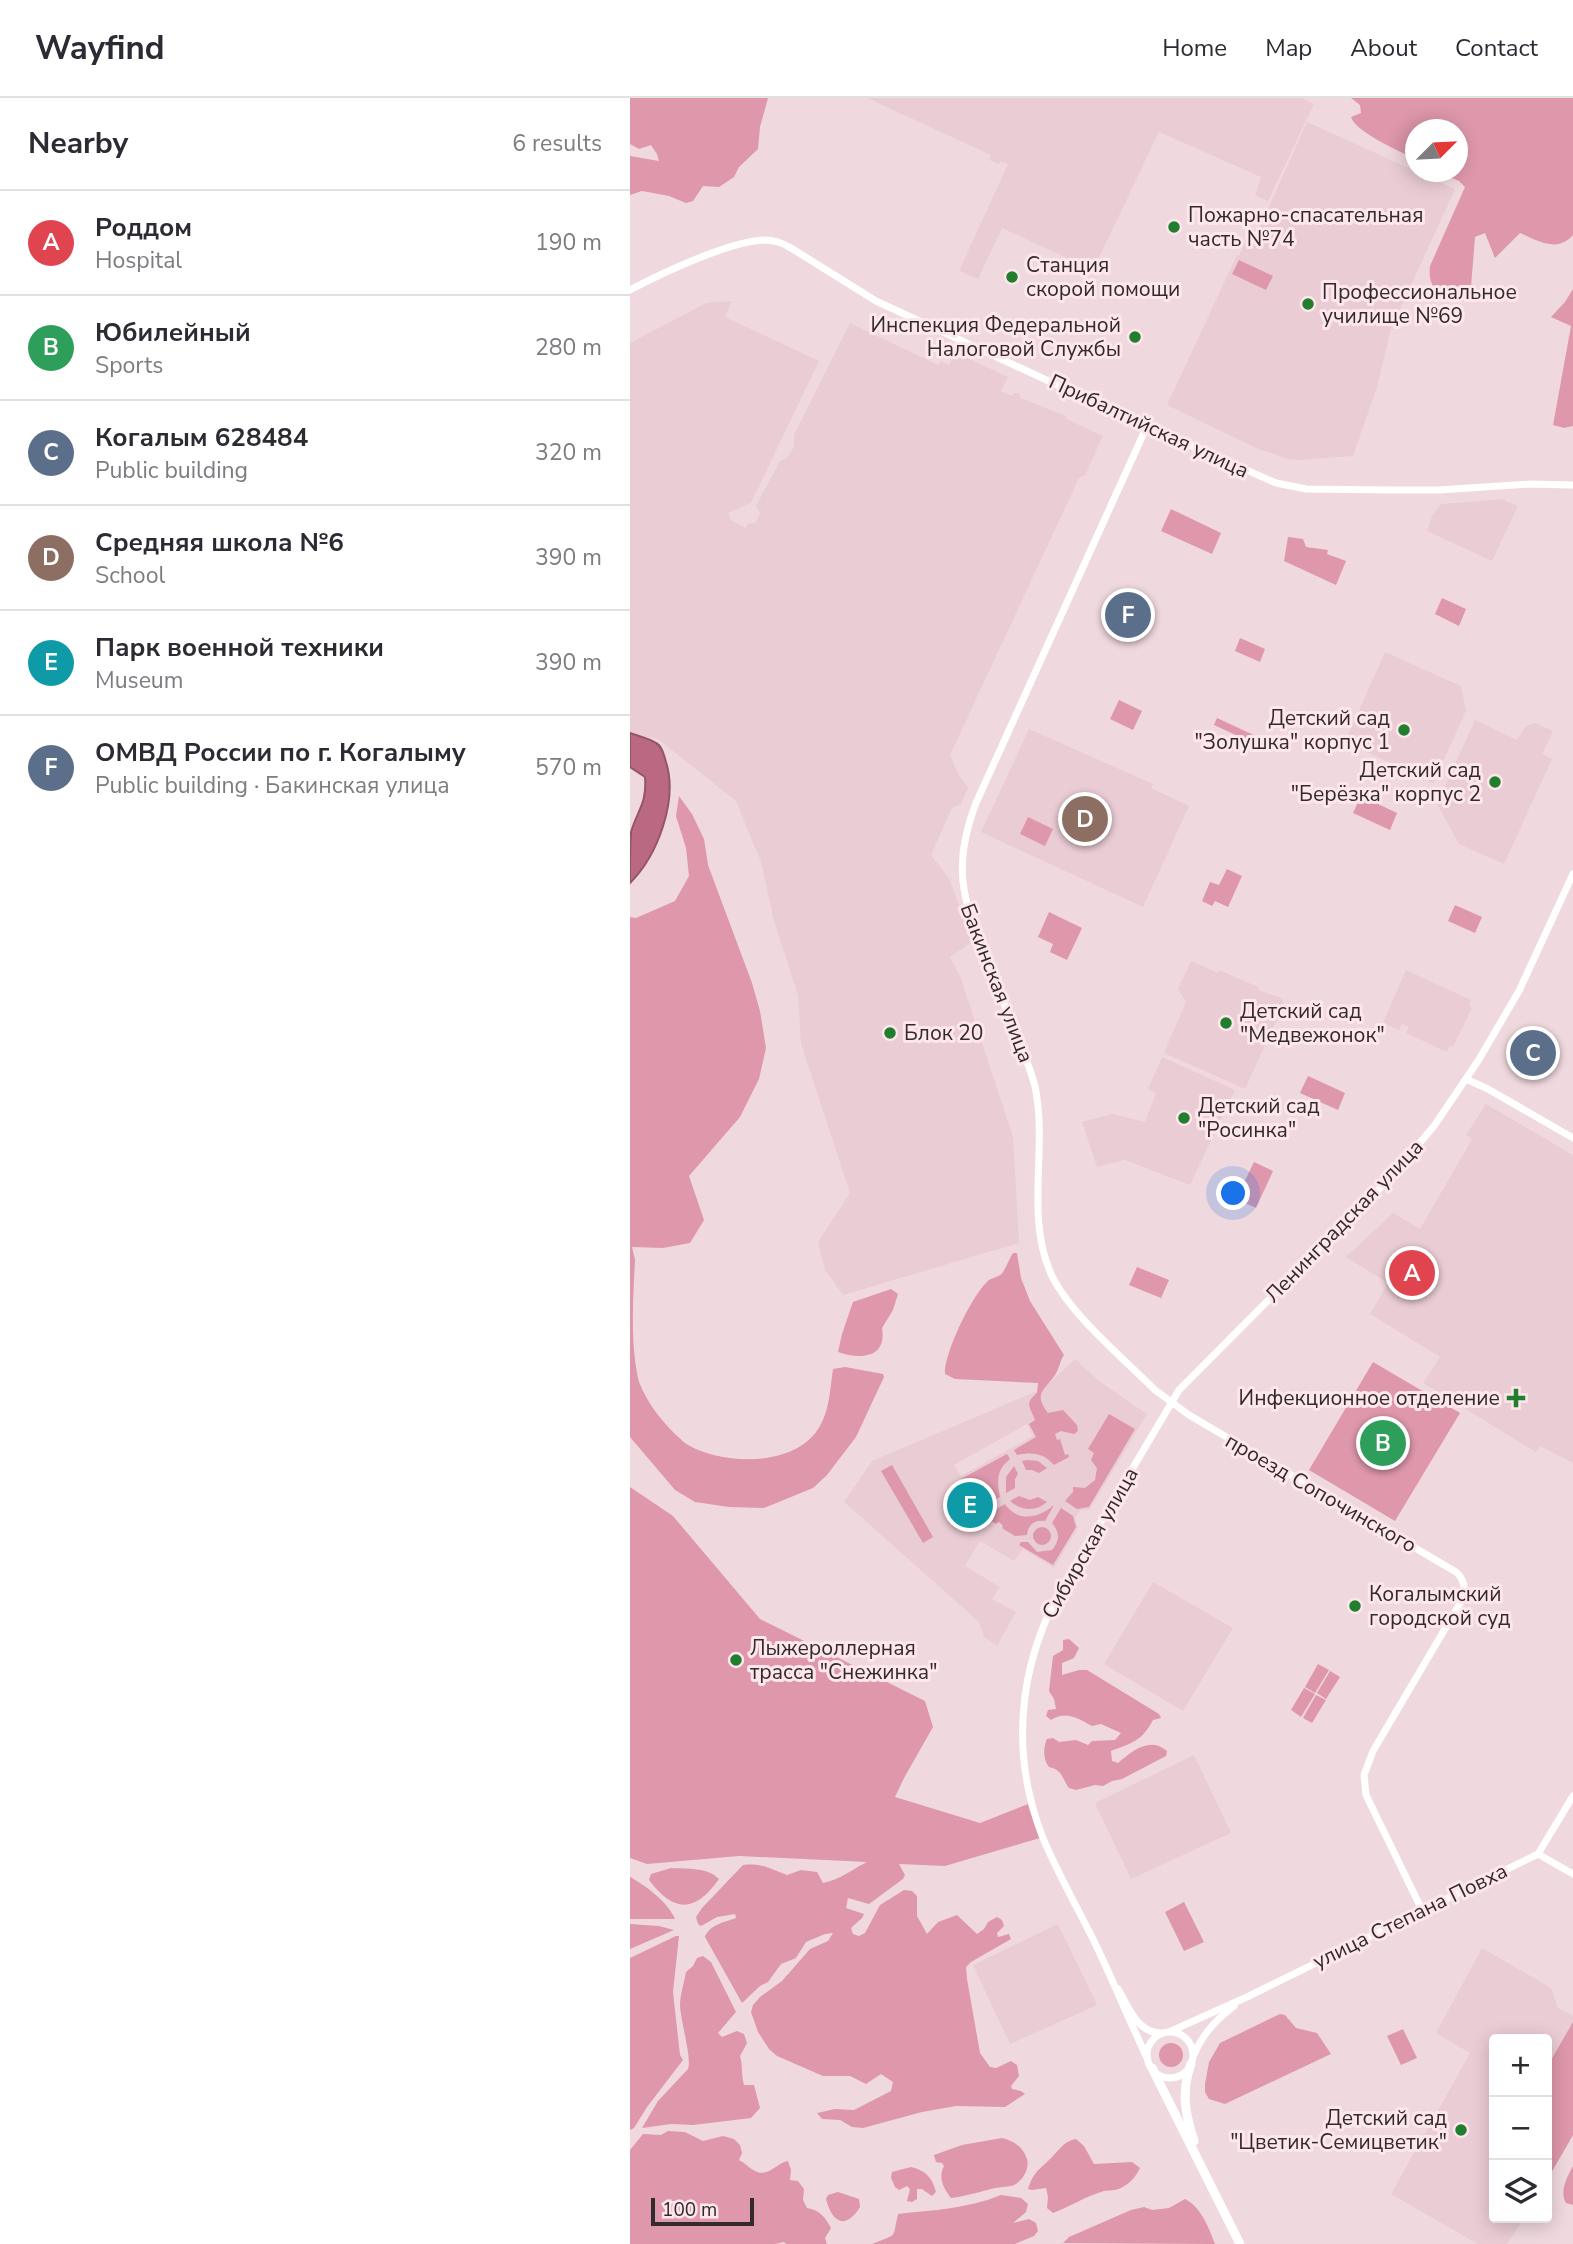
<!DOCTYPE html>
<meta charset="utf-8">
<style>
:root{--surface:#fff;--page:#f2f2f3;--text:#2b2b33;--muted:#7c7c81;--line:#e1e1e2;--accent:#217e2e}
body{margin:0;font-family:"Nunito Sans",sans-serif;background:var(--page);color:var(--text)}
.controls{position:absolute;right:21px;bottom:21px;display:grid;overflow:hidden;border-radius:7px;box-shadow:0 4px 18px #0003}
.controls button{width:63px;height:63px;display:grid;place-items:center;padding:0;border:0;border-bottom:2px solid var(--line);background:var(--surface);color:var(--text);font:35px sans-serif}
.compass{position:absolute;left:775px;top:21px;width:63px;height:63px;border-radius:50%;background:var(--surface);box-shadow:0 4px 18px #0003;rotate:66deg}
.scale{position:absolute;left:21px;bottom:18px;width:103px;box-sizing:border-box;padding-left:7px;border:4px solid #322a2c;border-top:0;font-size:19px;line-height:24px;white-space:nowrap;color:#322a2c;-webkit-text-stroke:5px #fde6ec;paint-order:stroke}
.you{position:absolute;left:604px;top:1096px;width:24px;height:24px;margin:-18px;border:5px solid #fff;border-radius:50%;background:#1a73e8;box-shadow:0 0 0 10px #1a73e833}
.badge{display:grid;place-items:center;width:46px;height:46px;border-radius:50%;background:var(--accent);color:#fff;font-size:23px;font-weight:700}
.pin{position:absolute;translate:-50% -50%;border:4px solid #fff;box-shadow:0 2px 7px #0006}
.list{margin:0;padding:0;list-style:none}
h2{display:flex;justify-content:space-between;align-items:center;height:91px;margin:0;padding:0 28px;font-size:30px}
h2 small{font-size:23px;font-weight:400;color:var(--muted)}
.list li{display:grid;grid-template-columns:46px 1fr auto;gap:21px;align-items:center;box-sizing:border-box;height:105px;padding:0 28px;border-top:2px solid var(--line)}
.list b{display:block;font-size:26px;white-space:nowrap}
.list p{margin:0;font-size:23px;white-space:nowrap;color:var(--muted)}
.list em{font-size:23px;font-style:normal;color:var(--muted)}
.icon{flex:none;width:38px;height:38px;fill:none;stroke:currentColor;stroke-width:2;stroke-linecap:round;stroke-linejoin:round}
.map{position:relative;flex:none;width:943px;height:2146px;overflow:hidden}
header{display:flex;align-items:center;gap:42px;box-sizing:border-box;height:98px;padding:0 35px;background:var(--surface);border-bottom:2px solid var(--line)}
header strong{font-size:33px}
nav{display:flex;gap:38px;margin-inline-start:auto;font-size:24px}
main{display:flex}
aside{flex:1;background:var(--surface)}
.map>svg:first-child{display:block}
</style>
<header>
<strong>Wayfind</strong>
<nav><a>Home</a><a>Map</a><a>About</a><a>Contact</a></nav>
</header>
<main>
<aside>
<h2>Nearby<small>6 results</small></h2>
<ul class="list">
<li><span class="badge" style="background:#e0444e">A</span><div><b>Роддом</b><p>Hospital</p></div><em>190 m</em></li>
<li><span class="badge" style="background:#2e9e5b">B</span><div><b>Юбилейный</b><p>Sports</p></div><em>280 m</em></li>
<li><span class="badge" style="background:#5c6f8a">C</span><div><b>Когалым 628484</b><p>Public building</p></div><em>320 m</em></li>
<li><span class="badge" style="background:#8d6e63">D</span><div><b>Средняя школа №6</b><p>School</p></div><em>390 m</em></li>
<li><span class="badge" style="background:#0f9aa8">E</span><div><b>Парк военной техники</b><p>Museum</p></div><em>390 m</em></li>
<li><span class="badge" style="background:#5c6f8a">F</span><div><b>ОМВД России по г. Когалыму</b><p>Public building · Бакинская улица</p></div><em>570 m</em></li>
</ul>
</aside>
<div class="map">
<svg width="943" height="2146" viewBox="0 0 943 2146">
<rect width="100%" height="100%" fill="#f0d9de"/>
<!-- built -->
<path fill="#eaccd4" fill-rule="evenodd" d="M237,0h435l12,6 -46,97 -13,-6 6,-18 -102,-45 -66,138 -91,-42 -24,51 -19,-8 49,-107 -8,-3 -1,3 -10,-4 2,-5z
M677,24l148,67 -64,140 -14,58 -24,69 -53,4 -12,-1 -32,-11 -89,-43 70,-150 2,1 8,-18 7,2z
M102,203l-7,16 94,44 -68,142 -23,10 3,7 14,8 3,-4 7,-1 5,-10 -4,-7 24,-45 7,-3 7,-11v-12l56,-112 88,42 3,-4 8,4 4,-7 5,2 3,-5 47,22 -7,14 11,5 2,-3h5l2,5 45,18v3l37,17 -18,39 -6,3 -129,277 8,19 10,14 -7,16 -9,4 -21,47 19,25 22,62 -22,15 10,19 53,161 6,106 -176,52 -18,-25 -7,-28 32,-49 -49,-149 -3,-49 -24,-74 -13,-59 -25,-61 -78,-62 -18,-3 -10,-4v-389l76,-40z
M875,401v2l13,5 -26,55 -65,-30 5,-15 9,-12z
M755,554l76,34 5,25 -33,72 -88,-41z
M845,622l42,20 8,-13 10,-4 18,8 -11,23 10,5 -48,105 -45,-20 -22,-40z
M399,631l124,55 -2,4 38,18 -46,101 -162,-75z
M561,863l27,12 1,-3 39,17 1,3 22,8 3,6 -39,85 -81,-36 22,-51 -8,-13z
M776,872l65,30 -2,6 3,2 -19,39 -3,-2 -3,7 -41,-19 3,-6 -7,-3 -3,6 -16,-7z
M532,959l73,33 -45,95 -65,-25 -28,7 -15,-45 30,-8 33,8 11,-29 -8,-4z
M856,1006l87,51v308l-33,-17 -4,6 -113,-69 17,-26 -70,-43 18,-31 -42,-26 47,-44 27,16 52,-90 -6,-4z
M445,1261l24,22 48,33 -58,96h-8l-6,8 3,10 -24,40 -31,-19 -9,12 -34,-20 -15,25 35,21 -8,12 24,13 -19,34 -13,-9 -5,-15 -135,-120 28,-41 172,-73zM397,1326l6,12 -72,40 -7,-11z
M523,1484l80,46 -50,83 -79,-47z
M564,1657l37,78 -100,46 -36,-76z
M428,1826l39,81 -87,39 -37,-79z
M852,1850l69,40 7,20 15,8v119l-26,45v-141h-53v179h30l-17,26h-29l-87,-50 79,-141 -34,-20z"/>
<!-- green -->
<path fill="#de97ab" d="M0,0h138l-8,29 -2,22 -19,18 -5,10 -15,10 -16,-1 -10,15 -7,2 -17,-7 -27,-5 -12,4v-39l29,5 -2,-7 -6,-9 -12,4 -9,-5z
M721,0h222v137c-16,18 -35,6 -53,-2l-25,25 -10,-25 -10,4 -4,50c-22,13 -45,8 -41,-21l35,-79 -6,-6 -21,-9h20v-42h-42l-1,29c-15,-8 -60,-27 -64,-42l10,-4 -1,-8z
M609,162l34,16 -7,14 -34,-16z
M943,191v137l-9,2 -11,-3 18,-99 -20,-9 14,-15z
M541,411l50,24 -9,21 -51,-23z
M658,439l15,2 3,8 22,3 -1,4 19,7 -10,24 -52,-24z
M812,500l24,11 -7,17 -24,-12z
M610,540l25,11 -5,13 -25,-11z
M489,602l23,11 -9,19 -23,-11z
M587,620l56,26 -3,7 -56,-26z
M49,698l13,18 12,25 4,26 44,118 8,28 6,37 -7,31 -19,38 -51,59 15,44 -14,23 -27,5 -31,-1 3,13c-2,40 -5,85 4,122 9,22 21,37 37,53 4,3 8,8 12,10 37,21 109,22 132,-19 10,-18 10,-38 13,-57l12,-2 38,7 1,3 -28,60 -29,38 -14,13 -49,20 -35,-1 -34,-5 -20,-12 -45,-53v-520l6,1 39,-17 14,-25 -3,-28 -10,-32z
M731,698l36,17 -7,17 -37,-17z
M398,719l25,12 -8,17 -25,-12z
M597,771l15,7 -14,31 -13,-6 -3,5 -10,-5 8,-19 9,3z
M825,807l27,12 -7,16 -27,-12z
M419,814l33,16 -15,32 -17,-8 3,-8 -15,-7z
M678,978l37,17 -7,17 -38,-17z
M624,1064l19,9 -17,37 -20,-9z
M383,1155h4l4,25 9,23 34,54c-4,6 -5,14 -9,20 -11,16 -22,18 -7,38l15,-3 14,15 1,6 -4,3 -13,-3 -6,3 2,6 3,-1 5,16 3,-1 1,3 -15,8c-11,-12 -21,-13 -37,-10l-3,-5 22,-13 -7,-13 6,-4c-5,-14 -11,-16 2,-27l1,-10 -83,-4 -10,-5c-1,-21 28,-81 44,-94 5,-3 11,-3 14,-8 4,-6 6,-13 10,-19z
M507,1169l32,13 -8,18 -32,-13z
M261,1191l7,5 -5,16 -11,18c5,30 -21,32 -44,24l4,-18 11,-32z
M743,1264l87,51 -65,108 -86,-51z
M479,1316l26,15 -46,78 -12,2 -12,-8 8,-9v-5l12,1 10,-8 2,-12 -6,-8 3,-7 -6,-4z
M377,1356l3,5c-14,11 -13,22 -10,38l-22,12 -17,-30z
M397,1362l11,1 9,7 -8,5 -7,-3h-6l-4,-9z
M262,1367l41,72 -10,6 -42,-72z
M384,1368l4,8 -3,5v9l-9,5v-16z
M0,1389l43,29 87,103 165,82 8,26 -29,51 -9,19 85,26 48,-19 12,34 -95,28 -46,-2 6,11 -2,4 -34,25 -21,-6 -2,10 18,6 -2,4 -11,10 2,6 6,2 6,-3 15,-28 24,-15 8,1 5,5v20l10,18 11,-12 19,-7 20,19 7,-5 4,-7 9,-5 5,3 2,6 -7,7 1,4 11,-3 2,5 -40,23 -5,5 1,12 13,74 10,14 6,1 15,-7 6,4 2,11 -8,10 1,3 9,2 4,3 -20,13 -49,-1 -34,6 -59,16 -11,-1 -12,-7 -18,-1 -5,-6 18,-4 19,1 37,-19 2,-9 -12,-8 -15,10 -16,-8h-27l-46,-20 -8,-7 -11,-17 -7,-20 2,-7 7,-8 22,-16 28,-32 18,-8 5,-8 -8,1 -19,8 -10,16 -15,6 -13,18 -8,4 -18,17 -37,-66c4,-12 20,-15 31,-19l-1,-4 -18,3 -16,9 -3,-2 -2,-7 6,-9 41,-43c20,-2 27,4 44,10l14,-5 16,2 6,11c16,-3 30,-14 44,-21l-128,-6 -92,8 -17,-6z
M389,1398l11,4 8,-3 9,5c-11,10 -25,9 -37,-1z
M375,1406c13,19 34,14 49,1l-9,16c-10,-1 -17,3 -18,14l-12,1 -13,-8 1,-2 -4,-4 -3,2 -11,-8z
M431,1410l12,8 3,11 -23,38 -34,-20 2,-3h7l9,10 15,-2c8,-10 8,-17 0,-27z
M403 1438a9 9 0 1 1 18 0a9 9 0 1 1-18 0Z
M439,1541l10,9 -5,10 -12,5v12l17,-5h8l72,44 2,4 -8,2c-11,21 -21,23 -42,31l1,10 6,2c14,-12 32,-27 49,-12l-1,5 -44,23 -10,2 -9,5 -8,-1 -19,5 -7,-2c-7,-9 -6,-18 -20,-21 -6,-8 -6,-19 -2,-28l6,-1 6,4 17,-2 12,5 4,-4 23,-1 6,-7 -20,-9 -9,2c-13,-7 -26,-16 -41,-6l-5,-4 2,-6 8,-1 -2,-10 -5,-8 4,-35 10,-6v-10z
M688,1566l11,6 -14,23 -10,-6z
M700,1573l10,6 -14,22 -9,-6z
M674,1590l11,6 -14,23 -10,-7z
M686,1597l10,5 -14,23 -9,-5z
M41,1770c16,1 36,-1 48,11 -24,34 -45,34 -70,1l2,-6z
M0,1779c15,8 38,25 45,42h-45z
M554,1804l20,40 -20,9 -19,-39z
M0,1826l29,2 15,4 -44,19z
M46,1838h3l-6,56 7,63 3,5 -36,47 -13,21 -4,2v-172z
M73,1858l8,6 25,50 -18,21 4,4 15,-6 7,3 3,9 -7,13c3,10 1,18 4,29h10l6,23 -9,10 -58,7 -22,-1 -29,4 16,-27 30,-32c4,-10 -7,-47 -8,-63 0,-11 4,-23 6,-34l7,-6 4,-8z
M650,1916l5,1 11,13 21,5 14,21 -106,50 -16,-5 -4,-7v-8l4,-22 11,-19z
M943,1924v113l-26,45v-113z
M773,1931l14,29 -16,7 -14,-29z
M529 1957a12 12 0 1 1 24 0a12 12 0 1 1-24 0Z
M38,2033l17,1 18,9 20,-5 11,3 6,6 2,8 -3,7c6,3 10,8 16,11 13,7 21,-8 33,-10l3,9 -1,10 8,1 6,8 -1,11 4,8c13,2 18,9 24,20l-6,10 2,6h-41l-2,-2 -9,2h-145v-94l13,-16 18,1z
M372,2040c12,3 21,9 25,21 3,10 -5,24 -16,27 -5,1 -11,1 -16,2 -16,4 -29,8 -44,10 -8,-10 -13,-21 -7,-32l-2,-3 -6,-1 -2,-7 28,-10z
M446,2041l8,7 10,18 38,-2 8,6c-4,9 -11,16 -19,20 -6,3 -11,2 -17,3 -18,5 -35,16 -51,22l-6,-5 1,-11 -2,-9 -14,2 -4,-1c6,-19 13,-20 25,-33 8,-8 11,-15 23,-17z
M943,2068v39l-7,-2c-7,-11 1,-26 7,-37z
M281,2069c15,4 21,10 25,25l-4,4 -10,-7h-5v10l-5,3 -5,-1 3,-12 -3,-3 -8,4 -4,-3 -4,-9 1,-6z
M208,2094l21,7 1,8c-15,24 -28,15 -34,-8l2,-4z
M371,2097l20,3 7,6 -2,8 -13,11 16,-4 7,4 2,8 -4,5 -19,8h-143c26,-11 20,-3 26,-30 35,-4 69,-5 103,-19z
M555,2101c16,8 24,29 30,45l-152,-1 6,-6 62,-27 13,-3 8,3 17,-2z"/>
<!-- water -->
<path fill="#bb6982" stroke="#925668" stroke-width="2" d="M0,635c7,3 19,5 26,10 6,3 8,12 10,19 12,38 -8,93 -36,121 0,-16 0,-37 1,-51 7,-23 16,-28 14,-55l-15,-10z"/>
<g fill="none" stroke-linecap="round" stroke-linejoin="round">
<!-- minor -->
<path stroke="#fff" stroke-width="7" d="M0,192c32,-17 100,-49 135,-50 9,0 18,3 26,8l85,53 259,120 141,62 30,6 87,1h46l92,-6 42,1
M517,328l-171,377c-24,63 -14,95 10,154 10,27 21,53 31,80 7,18 16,36 19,55 11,60 -11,127 16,184 19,39 72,83 103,114l34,25 267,157c9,8 10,17 6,28l-89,151 -9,24 2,20 56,115
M836,981l22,10 85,49
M908,1756l35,20
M488,1891c10,17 19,44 43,44
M539,1934l78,-35 291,-143 35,-58
M517 1957a23 23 0 1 1 46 0a23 23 0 1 1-46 0Z
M564,1957c9,-22 22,-35 40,-49
M518,1962c-19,-40 -36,-82 -55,-121 -17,-34 -36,-67 -50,-101 -33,-83 -25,-170 17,-247l119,-201 211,-212 44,-52 44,-65 41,-70 54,-117"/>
<!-- major -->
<path stroke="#fff" stroke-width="9" d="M561,1966c-10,27 -6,50 3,77
M522,1970l88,176"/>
</g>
<!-- markers -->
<g fill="#217e2e" stroke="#fde6ec" stroke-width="2.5">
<circle cx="544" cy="129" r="7"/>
<circle cx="382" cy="179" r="7"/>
<circle cx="678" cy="206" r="7"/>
<circle cx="505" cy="239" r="7"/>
<circle cx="774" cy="632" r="7"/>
<circle cx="865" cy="684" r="7"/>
<circle cx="596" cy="925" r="7"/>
<circle cx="260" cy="935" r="7"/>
<circle cx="554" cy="1020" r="7"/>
<path d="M882.5 1289.5h7v7h7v7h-7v7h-7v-7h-7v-7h7z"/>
<circle cx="725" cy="1508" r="7"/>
<circle cx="106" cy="1562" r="7"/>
<circle cx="831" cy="2032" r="7"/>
</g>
<g text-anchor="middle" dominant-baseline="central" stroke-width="6" stroke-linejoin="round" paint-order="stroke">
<!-- poi labels -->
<g font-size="21" fill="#322a2c" stroke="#fde6ec" text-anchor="start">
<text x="558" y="117">Пожарно-спасательная<tspan x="558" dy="24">часть №74</tspan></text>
<text x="396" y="167">Станция<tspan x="396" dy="24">скорой помощи</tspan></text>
<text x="692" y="194">Профессиональное<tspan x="692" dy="24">училище №69</tspan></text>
<text x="491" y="227" text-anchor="end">Инспекция Федеральной<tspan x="491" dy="24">Налоговой Службы</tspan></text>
<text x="760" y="620" text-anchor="end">Детский сад<tspan x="760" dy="24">"Золушка" корпус 1</tspan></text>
<text x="851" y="672" text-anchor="end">Детский сад<tspan x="851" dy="24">"Берёзка" корпус 2</tspan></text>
<text x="610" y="913">Детский сад<tspan x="610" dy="24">"Медвежонок"</tspan></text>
<text x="274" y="935">Блок 20</text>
<text x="568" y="1008">Детский сад<tspan x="568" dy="24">"Росинка"</tspan></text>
<text x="870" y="1300" text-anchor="end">Инфекционное отделение</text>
<text x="739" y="1496">Когалымский<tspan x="739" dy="24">городской суд</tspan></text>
<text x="120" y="1550">Лыжероллерная<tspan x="120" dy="24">трасса "Снежинка"</tspan></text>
<text x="817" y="2020" text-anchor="end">Детский сад<tspan x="817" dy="24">"Цветик-Семицветик"</tspan></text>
</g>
<!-- street labels -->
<g font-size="21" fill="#322a2c" stroke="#fde6ec">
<text transform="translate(519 328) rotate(25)">Прибалтийская улица</text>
<text transform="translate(367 885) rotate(69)">Бакинская улица</text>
<text transform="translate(714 1123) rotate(-46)">Ленинградская улица</text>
<text transform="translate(691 1395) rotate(30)">проезд Сопочинского</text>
<text transform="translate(460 1445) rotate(-60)">Сибирская улица</text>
<text transform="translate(780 1818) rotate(-26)">улица Степана Повха</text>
</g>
</g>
</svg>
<div class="controls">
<button>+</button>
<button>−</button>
<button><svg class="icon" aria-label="layers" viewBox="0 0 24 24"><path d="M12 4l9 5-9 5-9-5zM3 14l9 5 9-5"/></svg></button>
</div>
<svg class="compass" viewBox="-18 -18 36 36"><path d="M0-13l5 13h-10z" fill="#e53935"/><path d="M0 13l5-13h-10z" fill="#7c7c81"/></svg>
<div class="scale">100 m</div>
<div class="you"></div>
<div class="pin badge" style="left:782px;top:1175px;background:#e0444e">A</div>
<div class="pin badge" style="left:753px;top:1345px;background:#2e9e5b">B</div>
<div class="pin badge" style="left:903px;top:955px;background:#5c6f8a">C</div>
<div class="pin badge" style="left:455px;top:721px;background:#8d6e63">D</div>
<div class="pin badge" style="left:340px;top:1407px;background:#0f9aa8">E</div>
<div class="pin badge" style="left:498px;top:517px;background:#5c6f8a">F</div>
</div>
</main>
